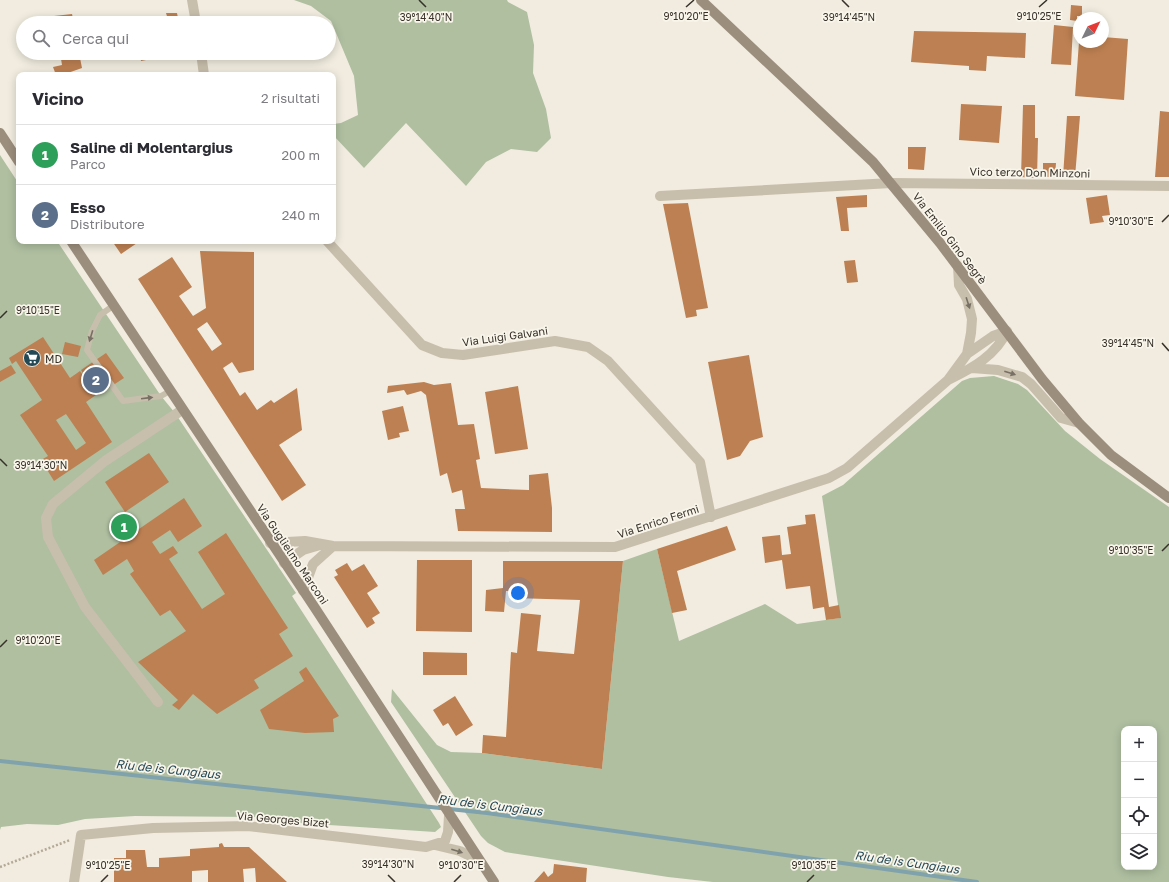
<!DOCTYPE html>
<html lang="it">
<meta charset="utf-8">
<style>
:root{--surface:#fff;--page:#f2f2f3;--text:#2b2b33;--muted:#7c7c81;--line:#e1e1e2;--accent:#234956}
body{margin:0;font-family:"Golos Text",sans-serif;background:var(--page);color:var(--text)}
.controls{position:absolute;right:12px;bottom:12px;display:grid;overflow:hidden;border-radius:8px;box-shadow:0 2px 10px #0003}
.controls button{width:36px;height:36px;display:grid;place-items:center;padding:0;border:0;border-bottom:1px solid var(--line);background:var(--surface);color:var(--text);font:20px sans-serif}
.compass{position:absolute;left:1073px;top:12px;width:36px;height:36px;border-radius:50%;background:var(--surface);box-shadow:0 2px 10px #0003;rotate:47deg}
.you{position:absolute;left:518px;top:593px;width:14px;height:14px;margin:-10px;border:3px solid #fff;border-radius:50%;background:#1a73e8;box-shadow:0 0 0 6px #1a73e833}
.badge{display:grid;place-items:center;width:26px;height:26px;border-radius:50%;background:var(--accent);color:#fff;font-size:13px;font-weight:700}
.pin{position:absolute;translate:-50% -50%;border:2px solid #fff;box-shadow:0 1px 4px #0006}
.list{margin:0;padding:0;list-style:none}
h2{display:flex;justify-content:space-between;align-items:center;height:52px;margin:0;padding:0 16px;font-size:17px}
h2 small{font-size:13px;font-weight:400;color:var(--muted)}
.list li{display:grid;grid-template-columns:26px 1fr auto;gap:12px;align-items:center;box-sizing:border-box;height:60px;padding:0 16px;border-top:1px solid var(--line)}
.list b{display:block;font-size:15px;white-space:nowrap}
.list p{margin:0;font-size:13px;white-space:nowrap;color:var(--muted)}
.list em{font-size:13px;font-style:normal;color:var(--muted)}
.icon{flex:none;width:22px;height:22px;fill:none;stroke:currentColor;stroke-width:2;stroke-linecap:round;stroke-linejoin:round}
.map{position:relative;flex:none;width:1169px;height:882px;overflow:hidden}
.search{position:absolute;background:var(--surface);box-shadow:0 2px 10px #0003;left:16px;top:16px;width:320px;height:44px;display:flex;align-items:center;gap:10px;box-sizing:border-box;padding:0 14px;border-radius:22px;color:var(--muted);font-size:15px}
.panel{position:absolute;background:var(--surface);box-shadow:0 2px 10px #0003;left:16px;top:72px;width:320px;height:172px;border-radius:8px}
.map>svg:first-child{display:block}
</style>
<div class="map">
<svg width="1169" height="882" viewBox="0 0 1169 882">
<rect width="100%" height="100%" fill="#f1ecdf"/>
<!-- green -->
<path fill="#afbfa0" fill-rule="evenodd" d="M294,0h213l1,2 19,10 7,33 -1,28 13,36 5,29 -14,14 -26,-3 -25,13 -20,24 -60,-63 -42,45 -31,-33v-11l8,-1 17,-8 -4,-39 -23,-55 -20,-15z
M0,155l19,29v57h38l104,155 14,17 121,180 -4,3 147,227 2,4 -6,5 -136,-9 -44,-6 -120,-1 -50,3 -27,6 -31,-1 -26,3 -1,3z
M994,376l24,8 9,6 38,41 35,28 69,48v375h-456l-45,-5 -163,-25 -17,-9 -7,-7 -90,-134 1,-13 45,56 14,7 31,1 120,16 21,-208 34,-12 22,92 86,-37 32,20 43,-6 -18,-122 21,-11 119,-104 8,-3zM1124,729h30v138h-30z"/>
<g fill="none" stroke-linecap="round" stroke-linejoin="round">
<!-- stream -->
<path stroke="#80a2ac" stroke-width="4" d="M0,761l487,52 490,69"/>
</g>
<!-- building -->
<path fill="#bd8052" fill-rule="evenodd" d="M1071,5l11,1v10h-5v5l-7,-1z
M166,13h11l2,10h-10z
M72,14l2,9h-19l-1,-7z
M1054,25l19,2 -2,38 -20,-1z
M914,31l112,2 -1,25 -38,-2 -1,15 -17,-1v-4l-58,-4z
M1103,37l25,2 -4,61 -49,-4 4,-54h24z
M60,53h19l3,15 -20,7h-6l-3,-8 9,-2z
M140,53h31v2l-30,6z
M961,104l41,2 -3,37 -40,-3z
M1023,105h12v33h3l-1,40 -16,-1z
M1160,111l9,1v65h-14z
M1067,116h13l-5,61h-12z
M908,147h18l-2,23 -16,-1z
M1043,163h13l-1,14h-12z
M867,195v12l-20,1 2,23h-8l-5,-34z
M1107,195l3,20 -8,1 2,6 -14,2 -4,-26z
M688,203l20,105 -12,2 1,6 -11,2 -23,-114z
M112,241h28l-19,13z
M200,251l54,1v118l-15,3 -7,-11 -9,6 17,28 5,-4 12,18 14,-10 3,3 23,-15 5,42 -23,15 27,40 -24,16 -144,-222 34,-22 20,30 -13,9 14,20 13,-8zM207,322l15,22 -10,7 -15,-22z
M855,260l3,22 -11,1 -3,-22z
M43,337l27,41 10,-7 16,24 -10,7 26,40 -58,39 -13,-21 7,-4 -28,-41 22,-15 -26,-39 -4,3 -3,-6zM66,414l20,29 -10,7 -20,-30z
M65,342l16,4 -3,11 -16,-3z
M106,353l18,25 -26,17 -17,-25z
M749,355l14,82 -13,4 -10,15 -13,4 -19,-98z
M11,365l5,8 -16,9v-11z
M424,382l10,3 17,-2 7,42 16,-1 6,35 -4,1 5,28 48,2v-15l19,-2 4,35v24l-94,-1 -3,-22h10l-3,-19 -10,3 -5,-20 -7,3 -14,-81 -5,-4 -14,4 -3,-5 -17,3 1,-7z
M518,386l10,63 -33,5 -10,-62z
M403,406l6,25 -10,2 1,4 -12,3 -6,-29z
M149,453l20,29 -44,30 -20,-30z
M184,498l18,28 -24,16 -8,-12 -18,12 8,12 13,-8 5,7 -9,6 33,50 23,-15 -27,-42 28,-19 62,95 -9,6 14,22 -39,24 5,8 -42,26 -24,-20 -14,16 -7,-5 6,-5 -40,-38 48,-31 -16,-21 -10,6 -30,-42 4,-3 -7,-12 -24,16 -9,-15z
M815,514l14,93 10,-2 2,13 -15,2 -2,-13 -11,2 -3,-23 -24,3 -4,-29 -17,3 -3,-26 18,-2 2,20 9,-1 -4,-27 19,-3 -1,-9z
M727,526l9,24 -59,21 10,39 -15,3 -15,-64z
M417,560h55v72l-56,-1z
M503,561h120l-21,208 -120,-16 1,-18 23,2 5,-85 6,1 4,-40 20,2 -4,36 37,3 6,-54 -67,-2 -1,-7h-6l-2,21 -19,-1 1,-21 17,-2z
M347,563l5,8 12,-7 14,22 -11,7 13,20 -8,5 3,5 -8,5 -33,-51 4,-2 -3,-5z
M423,652l44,1v22h-44z
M306,667l33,49 -6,3 1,13 -29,1 -36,-4 -9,-19 44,-29 -5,-9z
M455,696l18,29 -17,11 -8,-13 -5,3 -10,-16z
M222,843l2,4h25l38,35h-31l-1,-14 -12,1 1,13h-36v-12l-16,1v11h-78v-24h12v-8h19l2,17h12v-9l31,-2v-7l29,-2v-3z
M554,864l33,4 -1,14h-52l10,-11 4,6 5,-4z"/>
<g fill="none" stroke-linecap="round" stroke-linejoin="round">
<!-- path -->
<path stroke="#b4a996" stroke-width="2.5" stroke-dasharray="2 2" stroke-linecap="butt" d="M0,867l70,-27"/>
<!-- lane -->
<path stroke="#c8beac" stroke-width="6" d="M113,306l-13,9 -8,16 -5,19 36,51 38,-5 9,-5"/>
<!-- street -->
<path stroke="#c8beac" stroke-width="10" d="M192,0l4,23
M201,53l3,22
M660,196l231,-13 278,3
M327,241l95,104 20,8 21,2 92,-14 33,6 20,14 92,101 11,55
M967,354l26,-18 14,-5
M972,368l26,2 24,7 9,7 30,34 18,5
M950,379c23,-11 46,-24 57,-48
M270,543l35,-2 28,5 282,1 214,-69 18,-10 101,-88 19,-26 4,-21 1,-14 -5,-20 -8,-14 -1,-19
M284,563l19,-13 17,-5
M303,591l10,-27 20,-18
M158,702l-73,-95 -37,-70 -2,-19 7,-14 52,-43 77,-51
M435,845l25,6 18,9
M74,882l7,-47 72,-7 95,-2 178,21 19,-6 3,-9 1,-16"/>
<!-- secondary -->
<path stroke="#9c8e7d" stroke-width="10" d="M701,0l172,162 67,81 102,136 37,44 32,32 58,43
M0,133l19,29
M71,241l244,367 179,274"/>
</g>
<!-- one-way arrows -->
<defs><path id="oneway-solid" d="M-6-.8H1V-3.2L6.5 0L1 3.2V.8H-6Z"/></defs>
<g fill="#787064">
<use href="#oneway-solid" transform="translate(968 303) rotate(72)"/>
<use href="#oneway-solid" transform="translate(91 336) rotate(107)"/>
<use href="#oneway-solid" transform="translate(1010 373) rotate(18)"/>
<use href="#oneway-solid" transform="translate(147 398) rotate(-7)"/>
<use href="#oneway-solid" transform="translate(457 851) rotate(18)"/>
</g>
<!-- ticks -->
<path fill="none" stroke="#37312a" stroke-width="1.5" d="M419,0l7,7M842,0l7,7M686,7l8,-7M1039,7l8,-7M1162,222l7,-7M0,318l7,-7M1162,343l7,8M0,459l7,7M1162,551l7,-7M0,647l7,-7M388,875l7,7M101,882l7,-7M454,882l7,-7M807,882l7,-7"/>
<!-- icons -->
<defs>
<g id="supermarket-disc" transform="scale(0.9)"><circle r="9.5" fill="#234956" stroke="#f9f5eb"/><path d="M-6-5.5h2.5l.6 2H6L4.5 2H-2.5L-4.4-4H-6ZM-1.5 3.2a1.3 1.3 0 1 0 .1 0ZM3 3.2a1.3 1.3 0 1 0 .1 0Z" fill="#fff"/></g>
</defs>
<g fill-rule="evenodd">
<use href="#supermarket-disc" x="32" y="358"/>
</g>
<g text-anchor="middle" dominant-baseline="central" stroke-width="3.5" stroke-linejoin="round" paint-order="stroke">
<!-- street labels -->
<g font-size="11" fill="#37312a" stroke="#f9f5eb">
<text transform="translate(1030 172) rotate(1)">Vico terzo Don Minzoni</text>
<text transform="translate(950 238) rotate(52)">Via Emilio Gino Segrè</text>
<text transform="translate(505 336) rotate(-8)">Via Luigi Galvani</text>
<text transform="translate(658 521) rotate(-18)">Via Enrico Fermi</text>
<text transform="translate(293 554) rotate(56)">Via Guglielmo Marconi</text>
<text transform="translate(283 819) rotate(5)">Via Georges Bizet</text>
</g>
<!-- poi labels -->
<g font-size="11" fill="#37312a" stroke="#f9f5eb" text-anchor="start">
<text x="45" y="358">MD</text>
</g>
<!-- water labels -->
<g font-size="12" font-style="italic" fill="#234956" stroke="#f9f5eb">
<text transform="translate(168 769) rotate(6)">Riu de is Cungiaus</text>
<text transform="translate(490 805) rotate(7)">Riu de is Cungiaus</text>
<text transform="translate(907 862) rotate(8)">Riu de is Cungiaus</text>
</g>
</g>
<g font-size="10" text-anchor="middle" fill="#37312a" stroke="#f9f5eb" stroke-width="3.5" stroke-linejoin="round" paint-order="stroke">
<text x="1039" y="20">9°10'25"E</text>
<text x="686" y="20">9°10'20"E</text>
<text x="849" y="21">39°14'45"N</text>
<text x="426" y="21">39°14'40"N</text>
<text x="1131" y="225">9°10'30"E</text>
<text x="38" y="314">9°10'15"E</text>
<text x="1128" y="347">39°14'45"N</text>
<text x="41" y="469">39°14'30"N</text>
<text x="1131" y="554">9°10'35"E</text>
<text x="38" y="644">9°10'20"E</text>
<text x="388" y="868">39°14'30"N</text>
<text x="108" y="869">9°10'25"E</text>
<text x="461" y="869">9°10'30"E</text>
<text x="814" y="869">9°10'35"E</text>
</g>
</svg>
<div class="controls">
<button>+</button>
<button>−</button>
<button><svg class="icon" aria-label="locate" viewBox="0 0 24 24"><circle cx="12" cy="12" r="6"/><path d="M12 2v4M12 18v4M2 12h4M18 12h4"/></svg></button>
<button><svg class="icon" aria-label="layers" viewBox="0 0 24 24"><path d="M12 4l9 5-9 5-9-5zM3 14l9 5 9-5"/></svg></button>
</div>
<svg class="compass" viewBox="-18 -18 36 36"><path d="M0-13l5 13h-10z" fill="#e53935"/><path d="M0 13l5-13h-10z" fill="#7c7c81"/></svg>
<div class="you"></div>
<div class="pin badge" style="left:124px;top:527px;background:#2e9e5b">1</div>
<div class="pin badge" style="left:96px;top:380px;background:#5c6f8a">2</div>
<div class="search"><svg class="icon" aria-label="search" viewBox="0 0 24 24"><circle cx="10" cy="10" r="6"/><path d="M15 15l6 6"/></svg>Cerca qui</div>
<section class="panel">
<h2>Vicino<small>2 risultati</small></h2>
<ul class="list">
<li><span class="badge" style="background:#2e9e5b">1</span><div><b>Saline di Molentargius</b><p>Parco</p></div><em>200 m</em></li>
<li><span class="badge" style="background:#5c6f8a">2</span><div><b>Esso</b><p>Distributore</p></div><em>240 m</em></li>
</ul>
</section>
</div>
